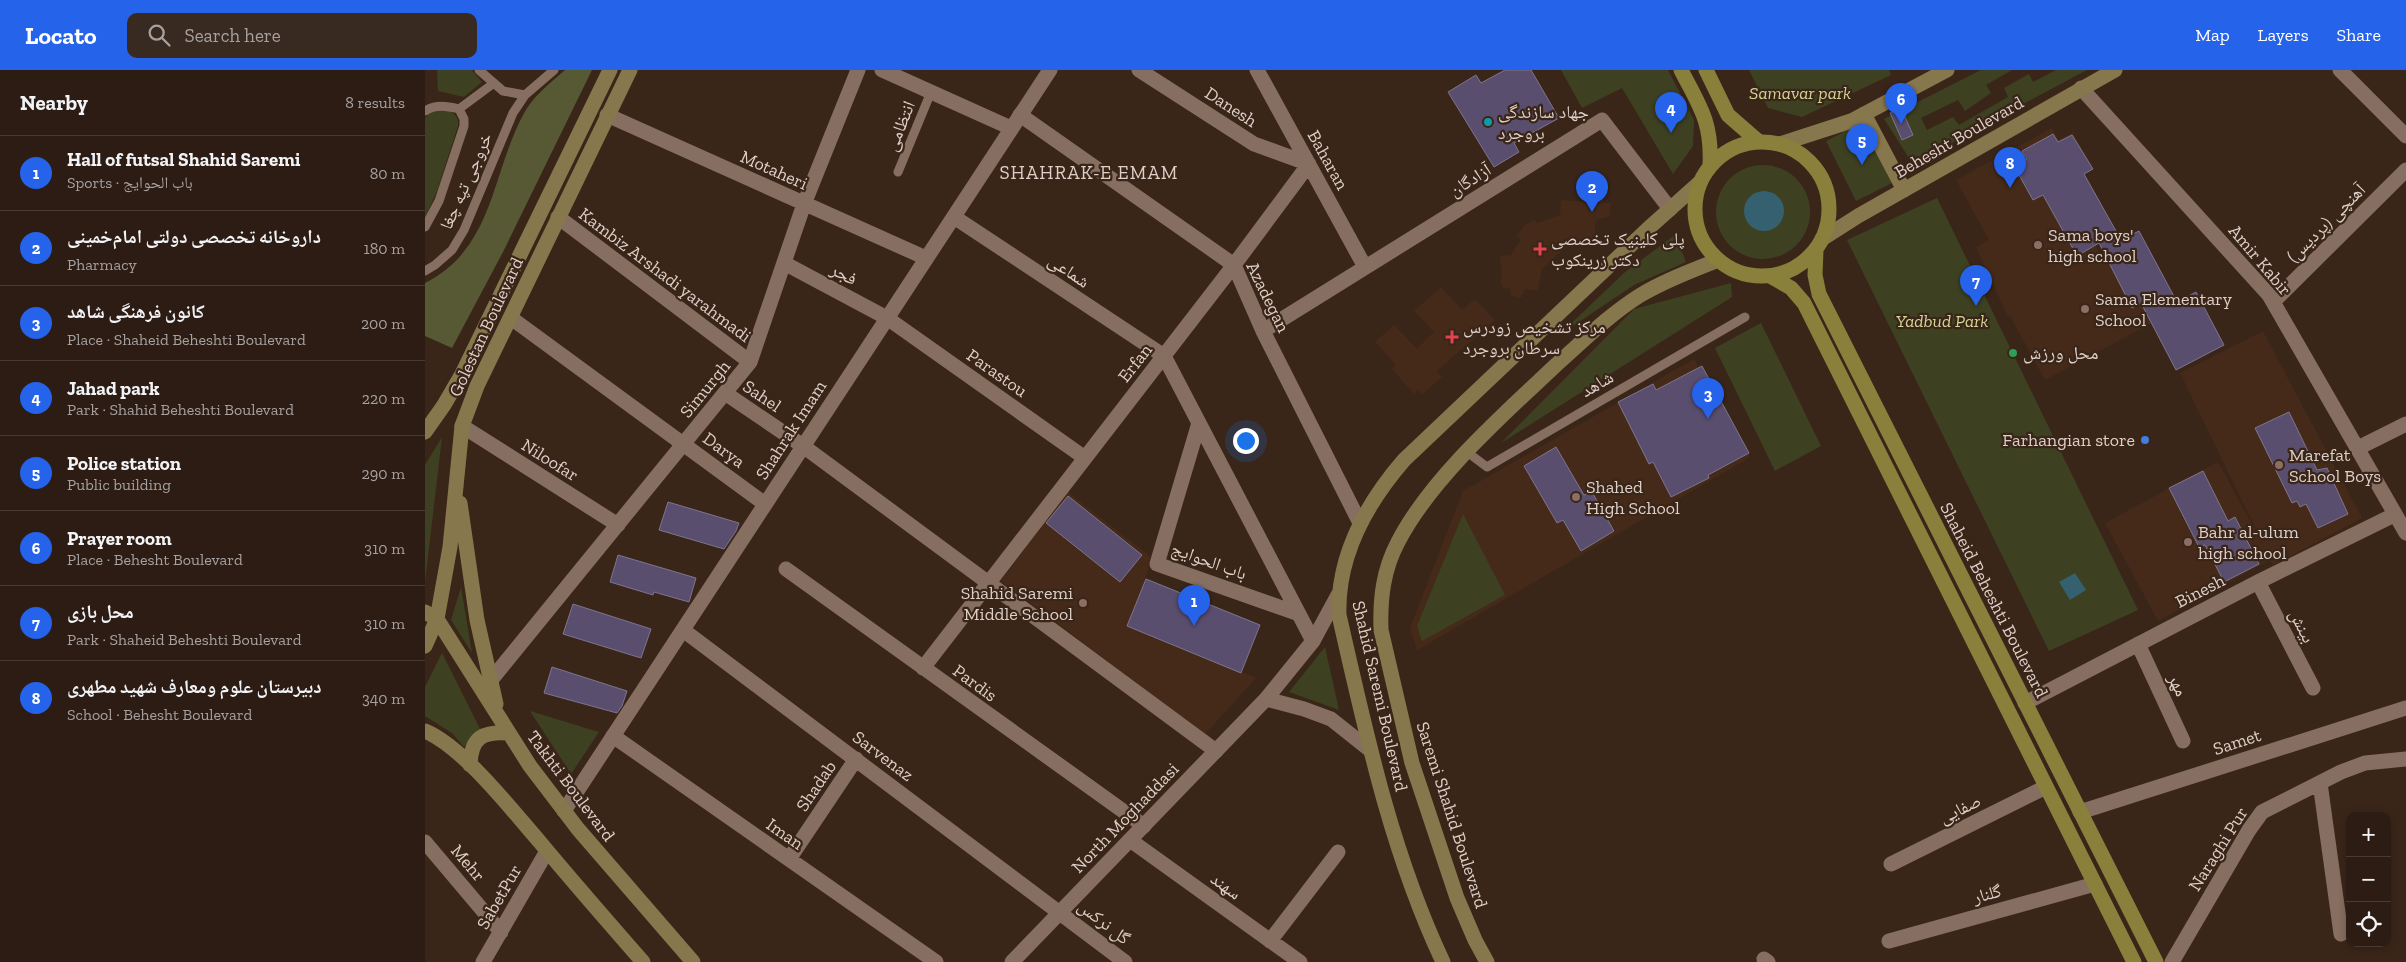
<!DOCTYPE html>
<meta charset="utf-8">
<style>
:root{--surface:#2c1c13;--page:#382921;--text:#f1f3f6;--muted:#a6a1a0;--line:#483a33;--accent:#2563eb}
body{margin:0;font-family:"Zilla Slab","Noto Naskh Arabic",serif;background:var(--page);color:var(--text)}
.controls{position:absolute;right:15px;bottom:15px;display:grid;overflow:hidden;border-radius:10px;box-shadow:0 2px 8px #0003}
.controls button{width:45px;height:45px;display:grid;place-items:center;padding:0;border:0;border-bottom:1px solid var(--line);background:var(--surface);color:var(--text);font:25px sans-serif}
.you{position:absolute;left:820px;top:370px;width:18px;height:18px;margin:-12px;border:4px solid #fff;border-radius:50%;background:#1a73e8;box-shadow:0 0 0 8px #1a73e833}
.badge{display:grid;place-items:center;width:32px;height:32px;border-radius:50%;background:var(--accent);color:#fff;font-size:16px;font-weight:700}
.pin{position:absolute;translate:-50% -41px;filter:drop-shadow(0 1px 2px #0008)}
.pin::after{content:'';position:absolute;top:26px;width:18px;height:15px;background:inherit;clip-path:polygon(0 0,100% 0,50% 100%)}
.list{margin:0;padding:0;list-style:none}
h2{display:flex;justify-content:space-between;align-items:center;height:65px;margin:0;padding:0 20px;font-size:21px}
h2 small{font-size:16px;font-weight:400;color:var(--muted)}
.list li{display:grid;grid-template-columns:32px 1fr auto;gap:15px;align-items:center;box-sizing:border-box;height:75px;padding:0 20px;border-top:1px solid var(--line)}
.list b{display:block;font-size:19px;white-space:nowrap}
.list p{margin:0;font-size:16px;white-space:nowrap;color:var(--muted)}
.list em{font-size:16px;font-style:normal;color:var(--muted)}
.icon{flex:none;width:28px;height:28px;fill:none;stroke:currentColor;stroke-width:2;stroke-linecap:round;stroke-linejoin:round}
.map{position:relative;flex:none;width:1981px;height:892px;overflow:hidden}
header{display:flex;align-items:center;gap:30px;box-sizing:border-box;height:70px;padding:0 25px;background:var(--accent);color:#fff}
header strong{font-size:24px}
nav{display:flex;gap:28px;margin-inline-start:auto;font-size:18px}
.search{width:350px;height:45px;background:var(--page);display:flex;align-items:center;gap:12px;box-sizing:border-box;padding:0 18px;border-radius:10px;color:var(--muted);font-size:19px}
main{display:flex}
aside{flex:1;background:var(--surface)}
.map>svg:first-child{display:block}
</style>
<header>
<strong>Locato</strong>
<div class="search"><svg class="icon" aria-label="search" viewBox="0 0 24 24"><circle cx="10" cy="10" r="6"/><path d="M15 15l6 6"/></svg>Search here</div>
<nav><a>Map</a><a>Layers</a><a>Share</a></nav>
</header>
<main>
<aside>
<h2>Nearby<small>8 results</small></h2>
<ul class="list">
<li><span class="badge">1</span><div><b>Hall of futsal Shahid Saremi</b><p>Sports · باب الحوایج</p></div><em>80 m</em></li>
<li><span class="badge">2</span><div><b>داروخانه تخصصی دولتی امام‌خمینی</b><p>Pharmacy</p></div><em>180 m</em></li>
<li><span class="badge">3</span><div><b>کانون فرهنگی شاهد</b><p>Place · Shaheid Beheshti Boulevard</p></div><em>200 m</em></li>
<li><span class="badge">4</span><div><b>Jahad park</b><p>Park · Shahid Beheshti Boulevard</p></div><em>220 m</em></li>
<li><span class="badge">5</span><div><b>Police station</b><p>Public building</p></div><em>290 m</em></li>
<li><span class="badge">6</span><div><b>Prayer room</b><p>Place · Behesht Boulevard</p></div><em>310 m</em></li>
<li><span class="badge">7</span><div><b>محل بازی</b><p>Park · Shaheid Beheshti Boulevard</p></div><em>310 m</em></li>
<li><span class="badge">8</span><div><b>دبیرستان علوم ومعارف شهید مطهری</b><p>School · Behesht Boulevard</p></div><em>340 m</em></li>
</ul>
</aside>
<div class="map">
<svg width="1981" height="892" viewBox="0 0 1981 892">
<rect width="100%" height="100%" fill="#3a2519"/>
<!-- built -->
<path fill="#452a1a" d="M1627,58l7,12 14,-8 20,37 -48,27 2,7 48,41 10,19 3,-2 -6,-11 37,-19 31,57 -16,34 -109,58 -35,-64 -2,1 -32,-70 13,-7 -33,-60z
M1160,125l19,2 -1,6h8l-2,14 -13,3 -2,18 -23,4 -29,27 -4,22 -13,-2 -4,9 -10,-2 -1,-7 -7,-1 -3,-7 2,-4 -2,-21 11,-1 10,-16 -4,-3 7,-10 10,-6 4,3 22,-8 1,-15 23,2z
M1016,217l21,23 13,-11 20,21 -58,51 5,6 -20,17 -4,-4 -4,4 -22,-25 4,-4 -21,-23 19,-17 23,24 17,-17 -20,-21z
M1838,261l99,187 -89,47 -3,-5 -112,61 -53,-98 113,-61 46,84 -84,-173z
M1269,289l55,94v5l-332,192 -7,-22 53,-137z
M643,422l82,64 -2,14 -17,54 125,54 -51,56 -204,-153z"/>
<!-- green -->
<path fill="#3e4022" d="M12,0h35l10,12 -18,15 -26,-6z
M1136,0h107l26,50 -1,26 -20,28 -51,-86 -40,20z
M1324,0h140l2,5 -89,42 -34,-9z
M1556,0h31l-26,15 5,8 -26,18 -7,-11 -37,18 6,12 26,-13 6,8 49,-28 -4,-9 25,-14 4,8 23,-12h31l-128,68 -43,31 -32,-50z
M22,39c8,5 12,8 11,17l-21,65 -12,27v-100l7,-8z
M1437,53l30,60 -36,18 -30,-60z
M1291 142a47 47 0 1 1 94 0a47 47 0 1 1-94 0Z
M1512,128l201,412 -89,41 -202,-411z
M1250,165l11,27 -52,23 -76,51 66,-63z
M1306,213l1,14 -231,146 133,-134z
M1336,253l60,123 -46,25 -60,-123z
M17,367l-17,145v-117z
M1038,444l42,81 -83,46 -5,-15z
M36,517l11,66 -21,-33z
M900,577l14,63 -50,-18z
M17,583l40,80 -9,4 -9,10 -12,-14 -27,-17v-29z
M105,641l69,21 -28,42z"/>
<!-- forest -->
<path fill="#565934" d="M140,0h27l-89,182 -51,96 -27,-12v-53c69,-35 66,-108 98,-168 9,-18 27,-32 42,-45z"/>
<!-- water -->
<path fill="#34606f" d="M1319 141a20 20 0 1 1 40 0a20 20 0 1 1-40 0Z
M1650,503l11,17 -16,10 -11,-18z"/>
<!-- building -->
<path fill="#5a4e6f" stroke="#7d758d" d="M1080,0h26l28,48 -45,25 5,9 -25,15 -46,-75 28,-17 5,8z
M1476,38l12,27 -11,5 -12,-27z
M1628,64l5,8 14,-7 21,34 -9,5 37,66 18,-9 38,71 19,-10 28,53 -48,25 -35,-67 -9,5 -33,-65 -22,13 -34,-61 -10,5 -19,-34 13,-7 -5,-8z
M1277,296l47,87 -41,22 1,3 -38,19 -18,-35 -4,2 -31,-62 35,-18 3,6z
M1864,342l28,58 10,-2 21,46 -30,14 -12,-24 -6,3 -3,-6 -5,2 -37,-75z
M1131,377l28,48 8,-3 22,39 -33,20 -18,-31 -6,3 -33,-57z
M1778,401l25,50 7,-4 24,47 -35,18 -19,-37 -6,2 -30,-59z
M643,426l74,59 -22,27 -74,-59z
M243,432l71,21 -3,8 -12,18 -65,-19z
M193,485l78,23 -7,24 -35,-10 -1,3 -43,-13z
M721,509l114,46 -19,48 -114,-47z
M148,534l78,25 -10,29 -78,-24z
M127,597l75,24 -5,15 -5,7 -73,-20z"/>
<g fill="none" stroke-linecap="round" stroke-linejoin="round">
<!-- service -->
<path stroke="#866e60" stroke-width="9" d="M54,0l24,21 22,4
M0,41c10,-7 22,-5 34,-2l35,-26
M473,102l33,-80
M0,157l14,-26 25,-75v-7l-5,-10
M0,201l10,-6 17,-15 12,-20 49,-117 12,-18 29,-25
M1042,382l20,15 258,-150"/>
<!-- minor -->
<path stroke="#866e60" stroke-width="15" d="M457,0l129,58
M832,0l108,197
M1915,0l66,66
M182,45l319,143
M595,45l214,150 29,66 97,192
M133,147l192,145
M529,147l210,139 149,285
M359,193l103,55 198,140
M86,248l254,186
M838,261l339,-211 68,89
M300,323l78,53 413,305
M774,353l-42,141 142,50
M37,356l156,99
M1933,378l48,-24
M361,499l358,257
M1833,512l55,106
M258,560l442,332
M1713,574l45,97
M498,598l311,-403 75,-101 -55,-20 -115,-74
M66,610l259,-318 54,-158 54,-134
M1600,633l233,-121 136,-67
M188,666l323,226
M1895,713l21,151
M1655,742l326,-104
M705,770l170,122
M0,772l76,90
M364,789l67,-100
M1466,794l155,-77
M845,871l68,-89
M1464,871l206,-57
M1339,889l4,3
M58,892l64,-111
M1747,892l77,-132 13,-18 79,-40 24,-9 41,-4"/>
<!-- tertiary -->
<path stroke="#866e60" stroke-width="15" d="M1656,18l188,207 137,238
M1848,232l133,-132
M841,629l38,10 27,10 39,31
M139,741l486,-741
M587,892l254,-263 47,-58 25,-46"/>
<!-- secondary -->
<path stroke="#87774d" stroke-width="15" d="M205,0l-153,316 -15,40 -12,121 -13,72 93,147 48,63 115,133
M1439,44l40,76
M1355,74l71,-23 96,-51
M1397,169l36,-23 257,-146
M0,362l19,-27 18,-31 148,-304
M35,433l17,117 19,84
M0,542l12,7 -12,27
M0,661c38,16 86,78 114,110 34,41 69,81 104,121
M45,695c1,-28 13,-34 39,-32
M1018,892c-52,-110 -77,-229 -104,-347 -2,-59 27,-111 65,-155l247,-234 48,-43
M1062,892l-12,-22 -18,-42 -45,-135 -31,-133c-1,-31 2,-60 17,-88 33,-64 106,-128 159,-178 26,-23 52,-49 82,-68 24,-15 52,-25 79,-36"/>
<!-- primary -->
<path stroke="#88803b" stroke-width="15" d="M1256,0c19,37 31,52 29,95
M1281,0l22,45 31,27
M1270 139a67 67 0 1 1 134 0a67 67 0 1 1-134 0Z
M1391,180l-1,25 4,19 337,668
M1345,206l21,12 13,15 330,659"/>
</g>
<!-- markers -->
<circle fill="#0f9aa8" stroke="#3a2519" stroke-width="2" cx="1063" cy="52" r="5"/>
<g fill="#8d6e63" stroke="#3a2519" stroke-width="2">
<circle cx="1613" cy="175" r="5"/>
<circle cx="1660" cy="239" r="5"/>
<circle cx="1854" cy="395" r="5"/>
<circle cx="1151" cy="427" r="5"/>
<circle cx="1763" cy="472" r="5"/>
<circle cx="658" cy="533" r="5"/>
</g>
<g fill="#e0444e" stroke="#3a2519" stroke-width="2">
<path d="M1112.5 171.5h5v5h5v5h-5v5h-5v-5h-5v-5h5z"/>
<path d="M1024.5 259.5h5v5h5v5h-5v5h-5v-5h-5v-5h5z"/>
</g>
<circle fill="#2e9e5b" stroke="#3a2519" stroke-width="2" cx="1588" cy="283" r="5"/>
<circle fill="#3f7fe0" stroke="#3a2519" stroke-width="2" cx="1720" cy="370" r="5"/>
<g text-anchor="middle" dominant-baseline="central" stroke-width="4.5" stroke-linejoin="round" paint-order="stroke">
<!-- park labels -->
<g font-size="18" font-style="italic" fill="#d0d594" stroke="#3a2519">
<text x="1375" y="23">Samavar park</text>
<text x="1517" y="251">Yadbud Park</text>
</g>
<!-- street labels -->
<g font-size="18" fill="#ded0c8" stroke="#3a2519">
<text transform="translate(806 37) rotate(33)">Danesh</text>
<text transform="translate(475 56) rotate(-68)">انتظامی</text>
<text transform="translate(1534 67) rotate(-30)">Behesht Boulevard</text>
<text transform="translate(903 90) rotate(61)">Baharan</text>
<text transform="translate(349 100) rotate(24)">Motaheri</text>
<text transform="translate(1045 110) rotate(-32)">آزادگان</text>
<text transform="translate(41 111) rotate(-66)">خروجی تپه چغا</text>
<text transform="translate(1901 153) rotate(-45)">آهنچی (پردیس)</text>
<text transform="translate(1835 190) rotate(50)">Amir Kabir</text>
<text transform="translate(644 201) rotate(34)">شماعی</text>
<text transform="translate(419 204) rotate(28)">فجر</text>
<text transform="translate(240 205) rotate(37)">Kambiz Arshadi yarahmadi</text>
<text transform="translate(843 227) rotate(64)">Azadegan</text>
<text transform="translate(61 257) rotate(-65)">Golestan Boulevard</text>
<text transform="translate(710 293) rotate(-52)">Erfan</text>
<text transform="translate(572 303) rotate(35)">Parastou</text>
<text transform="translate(1172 314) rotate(-30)">شاهد</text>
<text transform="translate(280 319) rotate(-51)">Simurgh</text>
<text transform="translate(337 326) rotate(34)">Sahel</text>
<text transform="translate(366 360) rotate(-57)">Shahrak Imam</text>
<text transform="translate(299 380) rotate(36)">Darya</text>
<text transform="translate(125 390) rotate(32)">Niloofar</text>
<text transform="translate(784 491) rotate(20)">باب الحوایج</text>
<text transform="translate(1775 521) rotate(-27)">Binesh</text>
<text transform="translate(1569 530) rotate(63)">Shaheid Beheshti Boulevard</text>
<text transform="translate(1877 556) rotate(63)">بینش</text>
<text transform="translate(550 613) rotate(36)">Pardis</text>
<text transform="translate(1753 615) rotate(65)">مهر</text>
<text transform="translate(955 626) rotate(77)">Shahid Saremi Boulevard</text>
<text transform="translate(1812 672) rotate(-18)">Samet</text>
<text transform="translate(458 686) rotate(37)">Sarvenaz</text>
<text transform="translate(146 716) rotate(53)">Takhti Boulevard</text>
<text transform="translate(391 716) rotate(-56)">Shadab</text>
<text transform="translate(1535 739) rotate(-26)">صفایی</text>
<text transform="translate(1027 745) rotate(72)">Saremi Shahid Boulevard</text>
<text transform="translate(700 748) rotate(-46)">North Moghaddasi</text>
<text transform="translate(360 764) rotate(35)">Iman</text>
<text transform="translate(1793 779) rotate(-58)">Naraghi Pur</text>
<text transform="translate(43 793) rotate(50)">Mehr</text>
<text transform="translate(801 816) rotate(36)">سهند</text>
<text transform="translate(1562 824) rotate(-15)">گلنار</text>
<text transform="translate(74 827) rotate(-60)">SabetPur</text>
<text transform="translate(679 852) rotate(38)">گل نرکس</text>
</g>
<!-- poi labels -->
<g font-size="18" fill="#ded0c8" stroke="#3a2519" text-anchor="start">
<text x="1073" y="42">جهاد سازندگی<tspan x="1073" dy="21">بروجرد</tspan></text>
<text x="1623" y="165">Sama boys'<tspan x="1623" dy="21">high school</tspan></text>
<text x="1126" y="169">پلی کلینیک تخصصی<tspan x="1126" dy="21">دکتر زرینکوب</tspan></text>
<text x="1670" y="229">Sama Elementary<tspan x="1670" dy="21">School</tspan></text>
<text x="1038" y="257">مرکز تشخیص زودرس<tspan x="1038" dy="21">سرطان بروجرد</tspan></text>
<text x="1598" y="283">محل ورزش</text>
<text x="1710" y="370" text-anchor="end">Farhangian store</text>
<text x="1864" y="385">Marefat<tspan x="1864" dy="21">School Boys</tspan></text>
<text x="1161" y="417">Shahed<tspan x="1161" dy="21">High School</tspan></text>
<text x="1773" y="462">Bahr al-ulum<tspan x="1773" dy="21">high school</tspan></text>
<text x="648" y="523" text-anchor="end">Shahid Saremi<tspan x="648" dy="21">Middle School</tspan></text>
</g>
<!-- neighbourhood labels -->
<g font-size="19" letter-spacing="1" fill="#ded0c8" stroke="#3a2519">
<text x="664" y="102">SHAHRAK-E EMAM</text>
</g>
</g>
</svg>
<div class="controls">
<button>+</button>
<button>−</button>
<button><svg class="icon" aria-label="locate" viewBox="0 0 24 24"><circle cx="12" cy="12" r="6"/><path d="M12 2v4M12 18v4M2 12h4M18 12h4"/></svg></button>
</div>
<div class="you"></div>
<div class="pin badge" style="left:769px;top:556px">1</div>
<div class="pin badge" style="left:1167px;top:142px">2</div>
<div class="pin badge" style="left:1283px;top:349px">3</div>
<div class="pin badge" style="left:1246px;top:63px">4</div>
<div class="pin badge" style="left:1437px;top:95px">5</div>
<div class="pin badge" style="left:1476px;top:54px">6</div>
<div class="pin badge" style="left:1551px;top:236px">7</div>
<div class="pin badge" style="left:1585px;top:118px">8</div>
</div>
</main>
